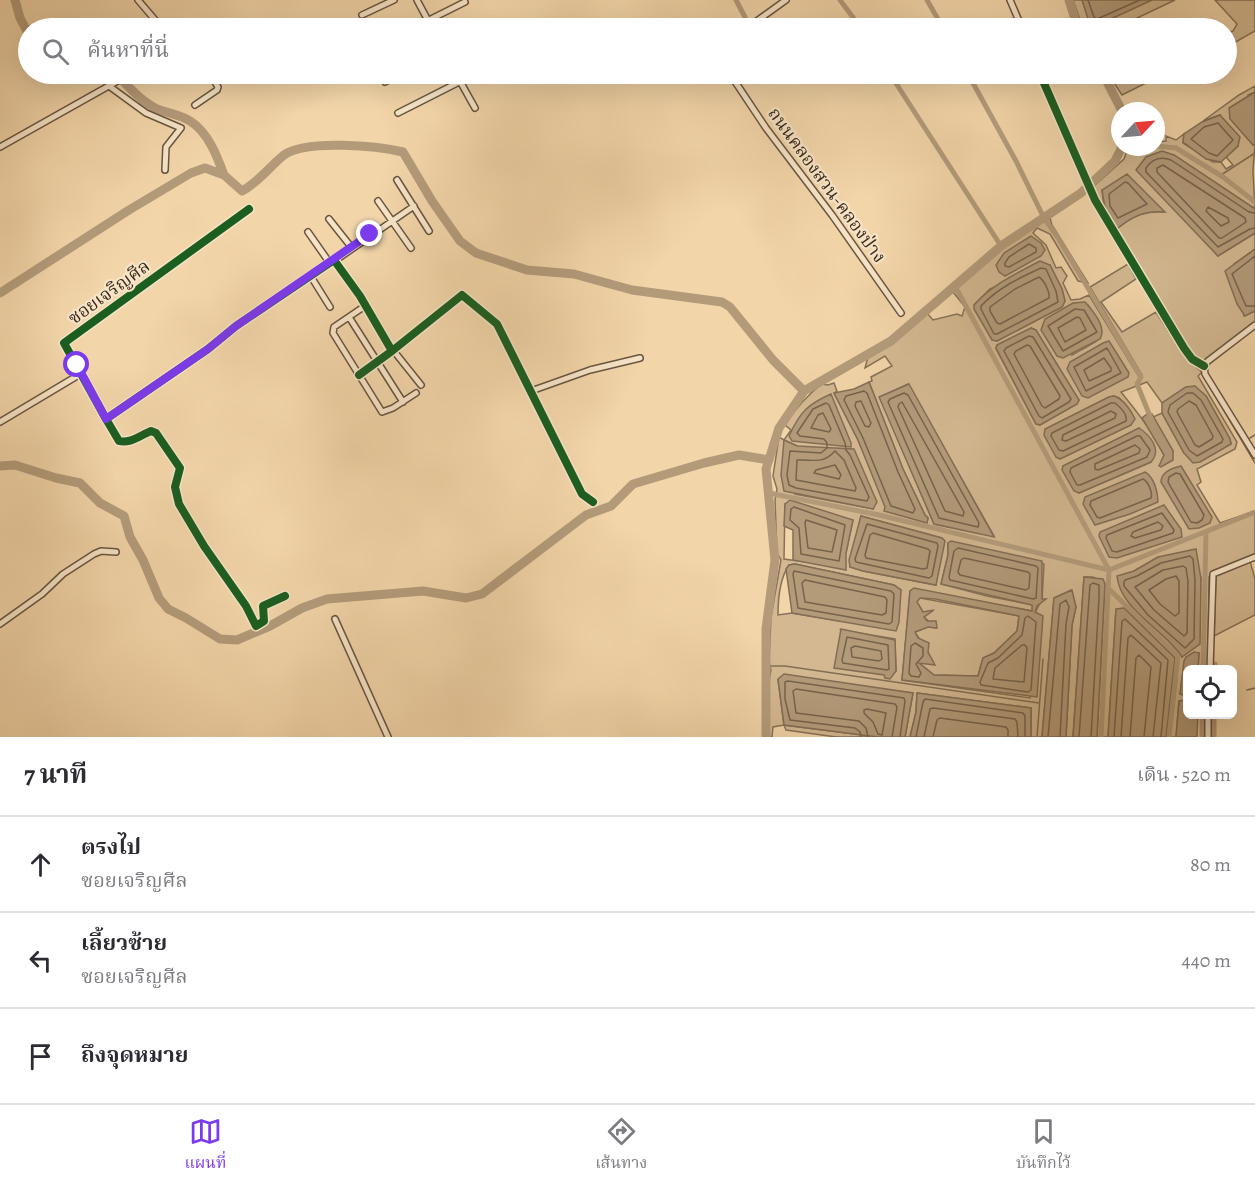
<!DOCTYPE html>
<html lang="th">
<meta charset="utf-8">
<style>
:root{--surface:#fff;--page:#f7f7f7;--text:#2b2b33;--muted:#7c7c81;--line:#e1e1e2;--accent:#7c3aed}
body{margin:0;font-family:Alegreya,"Noto Serif Thai",serif;background:var(--page);color:var(--text)}
.controls{position:absolute;right:18px;bottom:18px;display:grid;overflow:hidden;border-radius:9px;box-shadow:0 6px 24px #0002}
.controls button{width:54px;height:54px;display:grid;place-items:center;padding:0;border:0;border-bottom:2px solid var(--line);background:var(--surface);color:var(--text);font:30px sans-serif}
.compass{position:absolute;left:1111px;top:102px;width:54px;height:54px;border-radius:50%;background:var(--surface);box-shadow:0 6px 24px #0002;rotate:64deg}
.stop{position:absolute;width:18px;height:18px;margin:-14px;border:4px solid #7c3aed;border-radius:50%;background:#fff}
.stop.end{background:#7c3aed;border-color:#fff;box-shadow:0 2px 6px #0008}
.list{margin:0;padding:0;list-style:none}
h2{display:flex;justify-content:space-between;align-items:center;height:78px;margin:0;padding:0 24px;font-size:26px}
h2 small{font-size:20px;font-weight:400;color:var(--muted)}
.list li{display:grid;grid-template-columns:39px 1fr auto;gap:18px;align-items:center;box-sizing:border-box;height:96px;padding:0 24px;border-top:2px solid var(--line)}
.list b{display:block;font-size:22px;white-space:nowrap}
.list p{margin:0;font-size:20px;white-space:nowrap;color:var(--muted)}
.list em{font-size:20px;font-style:normal;color:var(--muted)}
.icon{flex:none;width:33px;height:33px;fill:none;stroke:currentColor;stroke-width:2;stroke-linecap:round;stroke-linejoin:round}
.map{position:relative;flex:none;width:1255px;height:737px;overflow:hidden}
.search{position:absolute;background:var(--surface);box-shadow:0 6px 24px #0002;left:18px;right:18px;top:18px;height:66px;display:flex;align-items:center;gap:15px;box-sizing:border-box;padding:0 21px;border-radius:33px;color:var(--muted);font-size:22px}
.sheet{height:366px;background:var(--surface)}
nav{display:flex;justify-content:space-around;align-items:center;box-sizing:border-box;height:84px;border-top:2px solid var(--line);background:var(--surface);font-size:16px;color:var(--muted)}
nav a{display:grid;justify-items:center;gap:3px}
nav .on{color:var(--accent)}
.map>svg:first-child{display:block}
</style>
<div class="map">
<svg width="1255" height="737" viewBox="0 0 1255 737">
<rect width="100%" height="100%" fill="#f2d5a9"/>
<filter id="stains"><feTurbulence type="fractalNoise" baseFrequency=".00333" numOctaves="4"/><feColorMatrix values="0 0 0 0 .2 0 0 0 0 .09 0 0 0 0 .02 0 0 0 .5 -.17"/></filter>
<radialGradient id="worn" r=".72"><stop offset=".6" stop-color="#630" stop-opacity="0"/><stop offset="1" stop-color="#630" stop-opacity=".3"/></radialGradient>
<!-- green -->
<path fill="#d3b891" stroke="#867258" stroke-width="1.5" fill-rule="evenodd" d="M1073,0h102l-59,28h-33z
M1215,0h40v31l-28,16v-13l6,-3 4,-7z
M1108,74h16l5,6 12,-6h23l-42,21z
M1255,86v6l-7,3 5,50 2,-1 -2,27 2,38 -81,-54 -28,3 -6,8 78,90 37,-23v16l-21,15 10,52 11,-5v11l-51,39 -5,-1 -7,-7 -34,-50 -43,-77 3,2c14,-12 27,-18 46,-16l-62,-22 2,17 -11,-20 31,-28 4,-12h28v-5l10,-1v-5l10,4 8,-6 -1,9 30,19h8l5,7 7,-4 -7,-8 12,-11 -18,-31 -17,6 36,-26z
M1050,218l2,7 36,58 -10,-2 -28,-47 -13,-6 -4,5 13,12 10,23 5,-1 6,9 -4,7 8,17 9,-1 9,-4 50,82 3,-2 -52,-88 38,-23 8,15 -35,23 21,30 34,-20 30,47 16,13 -4,4 39,66 -2,7 -38,20 4,13 -4,3 23,38 35,-12v44l-42,16 -4,6 -1,92h-10l1,-16 -13,4 -6,37 7,2v4l-8,1 -3,36h-10l9,-79 -51,-50 -8,2 -8,127h-11l8,-153 -12,-7h-9l-11,160h-7l6,-112 4,-18 -5,-17 -17,8 -12,139h-11v-29l-114,-15 -1,19 -6,25h-5l8,-44 -135,-13 6,45 94,12h-42l-50,-7 -2,-5 -11,2 -1,10h-4v-51l3,-16 -2,-8 2,-45 10,-57 -4,-7 -2,-53 2,-11 -4,-13 6,-39 5,3 7,-10 -6,-5c11,-17 22,-30 37,-41l6,1 6,-2 3,8 -3,2 24,47 28,67 -1,4 42,11 1,-4 -3,-3 -22,-46 -34,-87 3,-1 -1,-4 21,-11 -7,-10 -20,12 3,-11 17,-9 42,-35 6,7 24,-6 5,2 3,-9 -12,-15c27,-29 60,-57 97,-74zM1050,265l12,24 3,12 -3,6 -65,34 -23,-36 16,-16zM1088,305c22,34 18,31 -16,50zM1031,328l5,2 43,70 -2,4 -37,21 -4,-1 -40,-75 1,-4zM1147,382l15,21 24,-16h9l11,9 24,43 1,5 -47,9 -22,-40 -9,4 20,34 -11,11 2,-7c-11,-23 -26,-42 -43,-63zM908,384l86,152 -60,-12 -54,-127zM1114,396l5,2 12,14v13l-71,34 -4,-2 -6,-30 59,-30zM1139,428l12,34 -72,31 -16,-27zM784,440l13,6 77,63 -79,-15zM785,504l68,16 -7,33 -33,10 -29,-4zM861,516l81,22 -6,47 -73,-14 -13,-4zM948,543l96,21 -2,35 -7,14 -5,85 -128,-18 8,-89 4,-2 118,22 1,-6 -46,-9 -46,-12 7,-29zM1158,557l42,17 1,5 -19,78 -48,-86zM795,564l99,21 7,5 -61,31 -48,-8 -14,2c0,-15 2,-37 11,-50zM841,630l54,9 1,32 -11,4z
M1250,561l5,18v36l-41,21 2,-61z
M920,598l99,18 -2,15 -23,22 -11,5 -5,18 -44,-1 -16,-13 16,2 -6,-12 -13,-20 13,-5 8,1 -12,-11 8,-6 -9,1 -7,-11z"/>
<!-- water -->
<path fill="#b39b7a" stroke="#836e55" stroke-width="1.5" fill-rule="evenodd" d="M1082,0h70l-54,25h-8z
M1255,92v52l-2,1 -23,-26 -1,-11z
M1220,115l20,22 -2,9 -17,16 -15,-3 -23,-17 1,-8 18,-12z
M1162,151l12,4 81,54v24l-37,23 -82,-86 10,-13z
M1127,174l38,38c-19,-2 -32,4 -47,16 -12,-8 -14,-25 -16,-38z
M1031,236l10,7 4,7 -4,6 -36,20 -6,-4 -3,-7 8,-12z
M1255,249v62l-10,5 -8,-12 -12,-33z
M1040,261l10,4 12,24 3,12 -3,6 -65,34 -5,-1 -18,-31v-4c18,-20 41,-31 66,-44z
M1085,302c8,9 22,25 15,37l-37,19 -6,-2 -16,-26 4,-11 28,-16z
M1031,328l5,2 43,70 -2,4 -37,21 -4,-1 -40,-76 1,-3z
M1109,341l20,32 -1,4 -40,21 -6,-2 -15,-27 3,-7 33,-19z
M869,382l34,87 22,46 3,3 -1,5 -43,-12 1,-4 -27,-67 -24,-47 20,-4z
M909,384l85,153 -60,-13 -55,-127z
M1195,386l11,10 24,43 1,5 -31,18 -7,1 -9,-10 -22,-40v-10l24,-16z
M831,394l20,49v4l-59,-6 -3,-5c11,-24 19,-32 42,-42z
M1114,396c10,3 17,15 21,23l-4,6 -71,34 -4,-2 -12,-22 1,-6 64,-32z
M1147,414h5l21,37v9l-12,7 -2,-1 5,-11 -22,-37z
M1139,428c12,8 23,22 12,34l-72,31 -5,-2 -12,-21 1,-4z
M784,440l13,6 57,3 23,53 -4,7 -89,-18 -3,-16z
M1181,466l31,51 -2,6 -11,5 -10,1 -28,-47c0,-10 11,-14 20,-16z
M1145,472c9,5 13,20 13,30l-28,12 -35,11 -12,-21 2,-7z
M790,500l63,20 -7,33v17l-53,-10v-30l-9,-4 1,-22z
M1164,505l17,24 1,8 -65,21 -8,-1 -10,-21 1,-4z
M861,516l81,22 3,3 -9,44 -73,-14 -13,-4 -1,-7z
M951,541l91,20v38h4l-9,7 -2,6 8,4 -6,81 -135,-17 8,-89 4,-3 118,23v-6l-91,-21 7,-29v-12zM920,598l15,1 84,17 -2,15 -23,22 -11,5 -5,18 -44,-1 -15,-12 16,2 -7,-13 1,-9 -11,-5 -3,-6 13,-5 9,1 -1,-7h-9l-3,-4 10,-7 -11,2 -6,-10z
M1196,549l5,30 -1,65 -18,13c-17,-27 -62,-47 -65,-81l17,-5 24,-14z
M795,564l99,21 7,5 -2,32 -3,9 -104,-18 -6,-44 3,-4z
M1084,577l19,2 2,5 -8,153h-24z
M1072,590l4,17 -4,18 -6,112h-24l12,-139z
M1124,608l51,50 -9,79h-58l8,-128z
M841,629l54,11 1,31 -6,8 -5,-1 -1,-3 -50,-7z
M1194,652l5,1 -1,16 -10,1 -1,26 -7,-2 4,-33 2,-4z
M784,674l129,19 -8,44h-27l-94,-12 -6,-46z
M917,693l114,15v29h-121l6,-25z
M1187,700l1,14 10,1 -1,22h-21l3,-36z"/>
<g fill="none" stroke-linecap="round" stroke-linejoin="round">
<!-- shore -->
<path stroke="#76634c" stroke-width="1.5" d="M1088,0l6,17 3,2 43,-19
M1218,123l15,17 -16,16 -8,-3 -18,-14 13,-12z
M1163,165l82,53 1,4 -24,16h-3l-62,-66v-4z
M1125,182l3,1 19,21 -29,14 -8,-12 -1,-12z
M1208,207l20,11 1,4 -8,4 -15,-15z
M1255,213l-6,-1 -78,-52c-11,-4 -19,-1 -25,8v4l72,75 32,-18 5,-1
M1029,244l7,4v4l-27,15 -4,-1v-3l4,-6z
M1255,256l-23,18 14,32h9
M1041,268l5,1 10,22 2,11 -61,32h-3l-13,-25v-3c17,-18 38,-28 60,-38z
M1039,277c5,3 11,15 10,21l-49,26 -3,-1 -7,-12v-4l25,-18z
M1075,309l9,1 13,22 -34,19 -15,-25z
M1077,317l3,1 6,12 -21,12 -7,-14z
M1029,336l4,1 38,62 -2,3 -27,16 -3,-2 -35,-65 2,-3z
M1027,345l3,1 30,50 -1,3 -14,9 -3,-2 -28,-52 2,-3z
M1107,348l14,25 -35,18 -12,-24z
M1104,358l7,10v3l-22,10 -5,-11z
M864,391l3,2 31,79 17,37 -2,4 -22,-7 -28,-68 -19,-38 2,-4z
M904,393l4,2 71,128 -1,4 -39,-9 -51,-116 2,-3z
M1187,393h6l8,7 22,39 -1,3 -25,14 -8,-6 -21,-38 2,-7z
M861,401l10,22 -2,4 -4,-1 -10,-20 1,-4z
M1189,401l7,4 17,31 -1,3 -13,8 -4,-2 -18,-33 1,-3z
M902,402l62,110 -1,4 -18,-5 -47,-104 1,-3z
M826,403l3,2 16,38 1,7 4,5 19,42 -2,4 -71,-13 -7,-3 -2,-10 3,-24 31,2 6,-5v-5l-3,-4 -24,-3 -3,-3 16,-24z
M1111,403h4c5,4 13,11 11,18l-63,30 -4,-1 -8,-14 1,-3z
M1111,411l5,3 -1,4 -49,23 -4,-1 1,-5z
M823,413l8,16 -2,3 -18,-4 7,-13z
M1137,436h3l10,14 -3,7 -67,28h-3l-7,-13 1,-4z
M1135,445l5,4 -1,4 -41,17 -3,-1v-5z
M835,451l9,9 12,28 -1,3 -59,-11 1,-20c17,-1 25,5 38,-9z
M835,465l6,10 -2,4 -25,-6 2,-3z
M1176,473l4,1 24,41 -2,5 -5,3 -6,-1 -23,-40 1,-5z
M1143,479c5,2 10,14 8,19l-51,20 -3,-1 -7,-12 1,-4z
M794,507l51,18 -6,36 -38,-7 -2,-26 -9,-8 1,-11z
M1162,513l12,17 -1,3 -56,19 -5,-1 -6,-13 1,-3z
M806,520l31,10 -5,22 -24,-4 -3,-25z
M1158,522l5,4 -2,4 -26,8 -4,-2 2,-4z
M867,524l70,19 1,3 -6,30 -3,2 -73,-16 -1,-3z
M873,533l55,16 2,2 -3,17 -4,1 -57,-11 -1,-3 5,-20z
M958,548l78,18 2,2 -2,30 -3,1 -83,-19 -1,-3 5,-26z
M1190,556l3,3 2,21 -1,59 -9,9 -37,-33 -24,-29v-4l1,-2 12,-4 24,-13z
M964,558l64,14 2,2 -1,14 -3,2 -66,-15 -2,-3 3,-12z
M1183,566l3,2 2,13 -1,52 -3,3 -30,-26 -19,-23 28,-17z
M794,571l97,20 3,3 -2,28 -3,2 -91,-16 -5,-34z
M1176,576l3,5v32l-4,3 -15,-12 -11,-14 17,-11z
M805,580l80,17 2,3 -1,13 -4,2 -77,-13 -3,-19z
M1028,616l8,6 -5,68 -3,2 -47,-7 -1,-3 8,-19 10,-5 24,-23 3,-17z
M847,637l41,8 1,24 -2,1 -44,-7 -1,-3z
M915,643l8,5v8l-7,8 5,9 -2,4 -8,-1 -2,-3 2,-27z
M1022,645h3l2,3 -3,34 -31,-3 2,-11z
M855,646l26,5 1,8 -3,2 -27,-4 -1,-9z
M867,709l19,4 -4,22 -4,-1 -5,-12 -9,-9v-3z
M861,737l-1,-5 -5,-4 -65,-8 -5,-21v-17l3,-1 116,17 1,3 -5,36
M868,737l-2,-9 -7,-7 -63,-8 -3,-22 3,-2 99,15 2,3 -5,30
M916,737l7,-35 2,-3 98,14 2,3v21
M924,737l6,-28 3,-1 82,11 2,3 1,15
M933,737l4,-17 3,-2 66,9 2,3v7
M1048,737l12,-133 6,-4 3,7 -3,17 -6,113
M1079,737l11,-152 3,-2 6,2v13l-8,139
M1114,737l8,-116 3,-2 43,41 -7,77
M1121,737l7,-99 3,-3 30,28 -8,74
M1130,737l6,-79 3,-3 12,12 -7,70"/>
<!-- stream -->
<path stroke="#836e55" stroke-width="1.5" d="M1221,175l34,-22
M1207,382l48,81
M1250,438l5,-3
M766,666h19l254,37
M1247,690l8,-2
M1037,737l6,-78"/>
<!-- canal -->
<path stroke="#b39b7a" stroke-width="5" d="M736,0l11,21
M840,0l21,28
M927,0l16,28
M890,74l111,172
M968,74l48,87 28,57 13,18 84,141 -4,7 15,37
M1156,146l20,2 47,29 32,25
M1120,152l13,-5
M955,286l154,284 -8,167
M769,493l110,22 230,55 146,-58
M1108,588l70,68 -9,81
M1203,670l3,-138
M1215,670v-6
M1202,737v-23
M1214,737v-23"/>
<!-- river -->
<path stroke="#b39b7a" stroke-width="9" d="M15,0l5,18 8,15
M1069,0l9,28
M117,74c10,12 23,26 38,34 11,5 24,6 35,13 18,11 27,35 34,54
M1103,74l19,37
M0,293l129,-83 62,-37 14,-5 19,7 18,16c17,-9 27,-24 42,-36 22,-16 94,-9 119,-3l29,49 28,40 16,12 51,17 47,4 58,16 90,12 8,5 43,53 31,31
M0,466l15,-1 41,13 24,5 20,20 24,13 6,21 13,23 16,38 9,11 18,9 34,21 17,1 33,-14 32,-18 25,-9 96,-8 43,7 16,-4 104,-79 25,-9 22,-22 71,-21 35,-8 30,5
M766,737v-108l9,-69 -9,-91 13,-41 25,-37 87,-50 110,-95 80,-53 34,-32 7,-14"/>
<!-- minor casing -->
<g stroke="#685641" stroke-width="8">
<path id="minor" d="M138,0l24,28
M417,0l15,28
M1010,0l12,28
M362,15l32,-15
M413,28l52,-26
M747,28l39,-28
M177,74h1
M456,74l19,34
M730,74l36,54 66,87 69,98
M1040,74l55,126 89,148 8,11 12,7
M385,82l17,-8
M109,86l37,27 35,15 -15,19 -1,23
M195,105l22,-15 1,-3 -8,-13
M398,113l77,-39
M0,147l130,-73
M397,180l32,51
M378,201l33,47
M249,209l-185,134 42,76 102,-70 28,-23 98,-66 26,36 32,55
M329,219l23,29
M308,232l21,30
M336,260l78,-54
M310,275l20,32
M365,306l-31,21 -1,6 49,79 11,-4 23,-15
M349,317l54,85
M1255,325l-47,36 -4,5 1,8 50,81
M393,350l28,35
M359,375l33,-24 70,-56 35,29 85,170 11,8
M531,391l59,-21 50,-12
M106,419l13,22c11,3 22,-6 32,-10l5,2 24,35 -5,19 4,17 25,42 42,60 10,20 8,-5 -1,-15 22,-10
M0,422l77,-46 4,-1
M335,619l53,118
M0,624l42,-30 21,-20 31,-20 7,-3 15,1
M1210,670l3,-96 42,-17
M1208,737v-23"/>
</g>
<!-- minor -->
<use href="#minor" stroke="#f7e4c7" stroke-width="5"/>
<!-- cycleway casing -->
<g stroke="#f7e4c7" stroke-width="11">
<path id="cycleway" d="M1040,74l55,126 89,148 8,11 12,7
M249,209l-185,134 42,76 102,-70 28,-23 98,-66 26,36 32,55
M359,375l33,-24 70,-56 35,29 85,170 11,8
M106,419l13,22c11,3 22,-6 32,-10l5,2 24,35 -5,19 4,17 25,42 42,60 10,20 8,-5 -1,-15 22,-10"/>
</g>
<!-- cycleway -->
<use href="#cycleway" stroke="#1b5e20" stroke-width="8"/>
</g>
<g fill="none" stroke-linecap="round" stroke-linejoin="round">
<!-- route -->
<path stroke="#7c3aed" stroke-width="8" d="M77,365l29,54 102,-70 28,-23 134,-92"/>
</g>
<g text-anchor="middle" dominant-baseline="central" stroke-width="4.5" stroke-linejoin="round" paint-order="stroke">
<!-- street labels -->
<g font-size="18" fill="#3a2b1e" stroke="#f7e4c7">
<text transform="translate(827 185) rotate(54)">ถนนคลองสวน-คลองป่าง</text>
<text transform="translate(109 292) rotate(-36)">ซอยเจริญศีล</text>
</g>
</g>
<rect width="100%" height="100%" filter="url(#stains)"/>
<rect width="100%" height="100%" fill="url(#worn)"/>
</svg>
<div class="controls">
<button><svg class="icon" aria-label="locate" viewBox="0 0 24 24"><circle cx="12" cy="12" r="6"/><path d="M12 2v4M12 18v4M2 12h4M18 12h4"/></svg></button>
</div>
<svg class="compass" viewBox="-18 -18 36 36"><path d="M0-13l5 13h-10z" fill="#e53935"/><path d="M0 13l5-13h-10z" fill="#7c7c81"/></svg>
<div class="stop" style="left:77px;top:365px"></div>
<div class="stop end" style="left:370px;top:234px"></div>
<div class="search"><svg class="icon" aria-label="search" viewBox="0 0 24 24"><circle cx="10" cy="10" r="6"/><path d="M15 15l6 6"/></svg>ค้นหาที่นี่</div>
</div>
<section class="sheet">
<h2>7 นาที<small>เดิน · 520 m</small></h2>
<ul class="list">
<li><svg class="icon" aria-label="ahead" viewBox="0 0 24 24"><path d="M12 20V5M6 11l6-6 6 6"/></svg><div><b>ตรงไป</b><p>ซอยเจริญศีล</p></div><em>80 m</em></li>
<li><svg class="icon" aria-label="left" viewBox="0 0 24 24"><path d="M17 20v-9H6M10 6l-5 5 5 5"/></svg><div><b>เลี้ยวซ้าย</b><p>ซอยเจริญศีล</p></div><em>440 m</em></li>
<li><svg class="icon" aria-label="arrive" viewBox="0 0 24 24"><path d="M6 21V4h12l-3 4 3 4H6"/></svg><div><b>ถึงจุดหมาย</b></div></li>
</ul>
</section>
<nav>
<a class="on"><svg class="icon" aria-label="map" viewBox="0 0 24 24"><path d="M3 6l6-2 6 2 6-2v14l-6 2-6-2-6 2zM9 4v14M15 6v14"/></svg>แผนที่</a>
<a><svg class="icon" aria-label="directions" viewBox="0 0 24 24"><path d="M12 3l9 9-9 9-9-9zM9 14v-3h6M13 9l2 2-2 2"/></svg>เส้นทาง</a>
<a><svg class="icon" aria-label="saved" viewBox="0 0 24 24"><path d="M7 4h10v16l-5-4-5 4z"/></svg>บันทึกไว้</a>
</nav>
